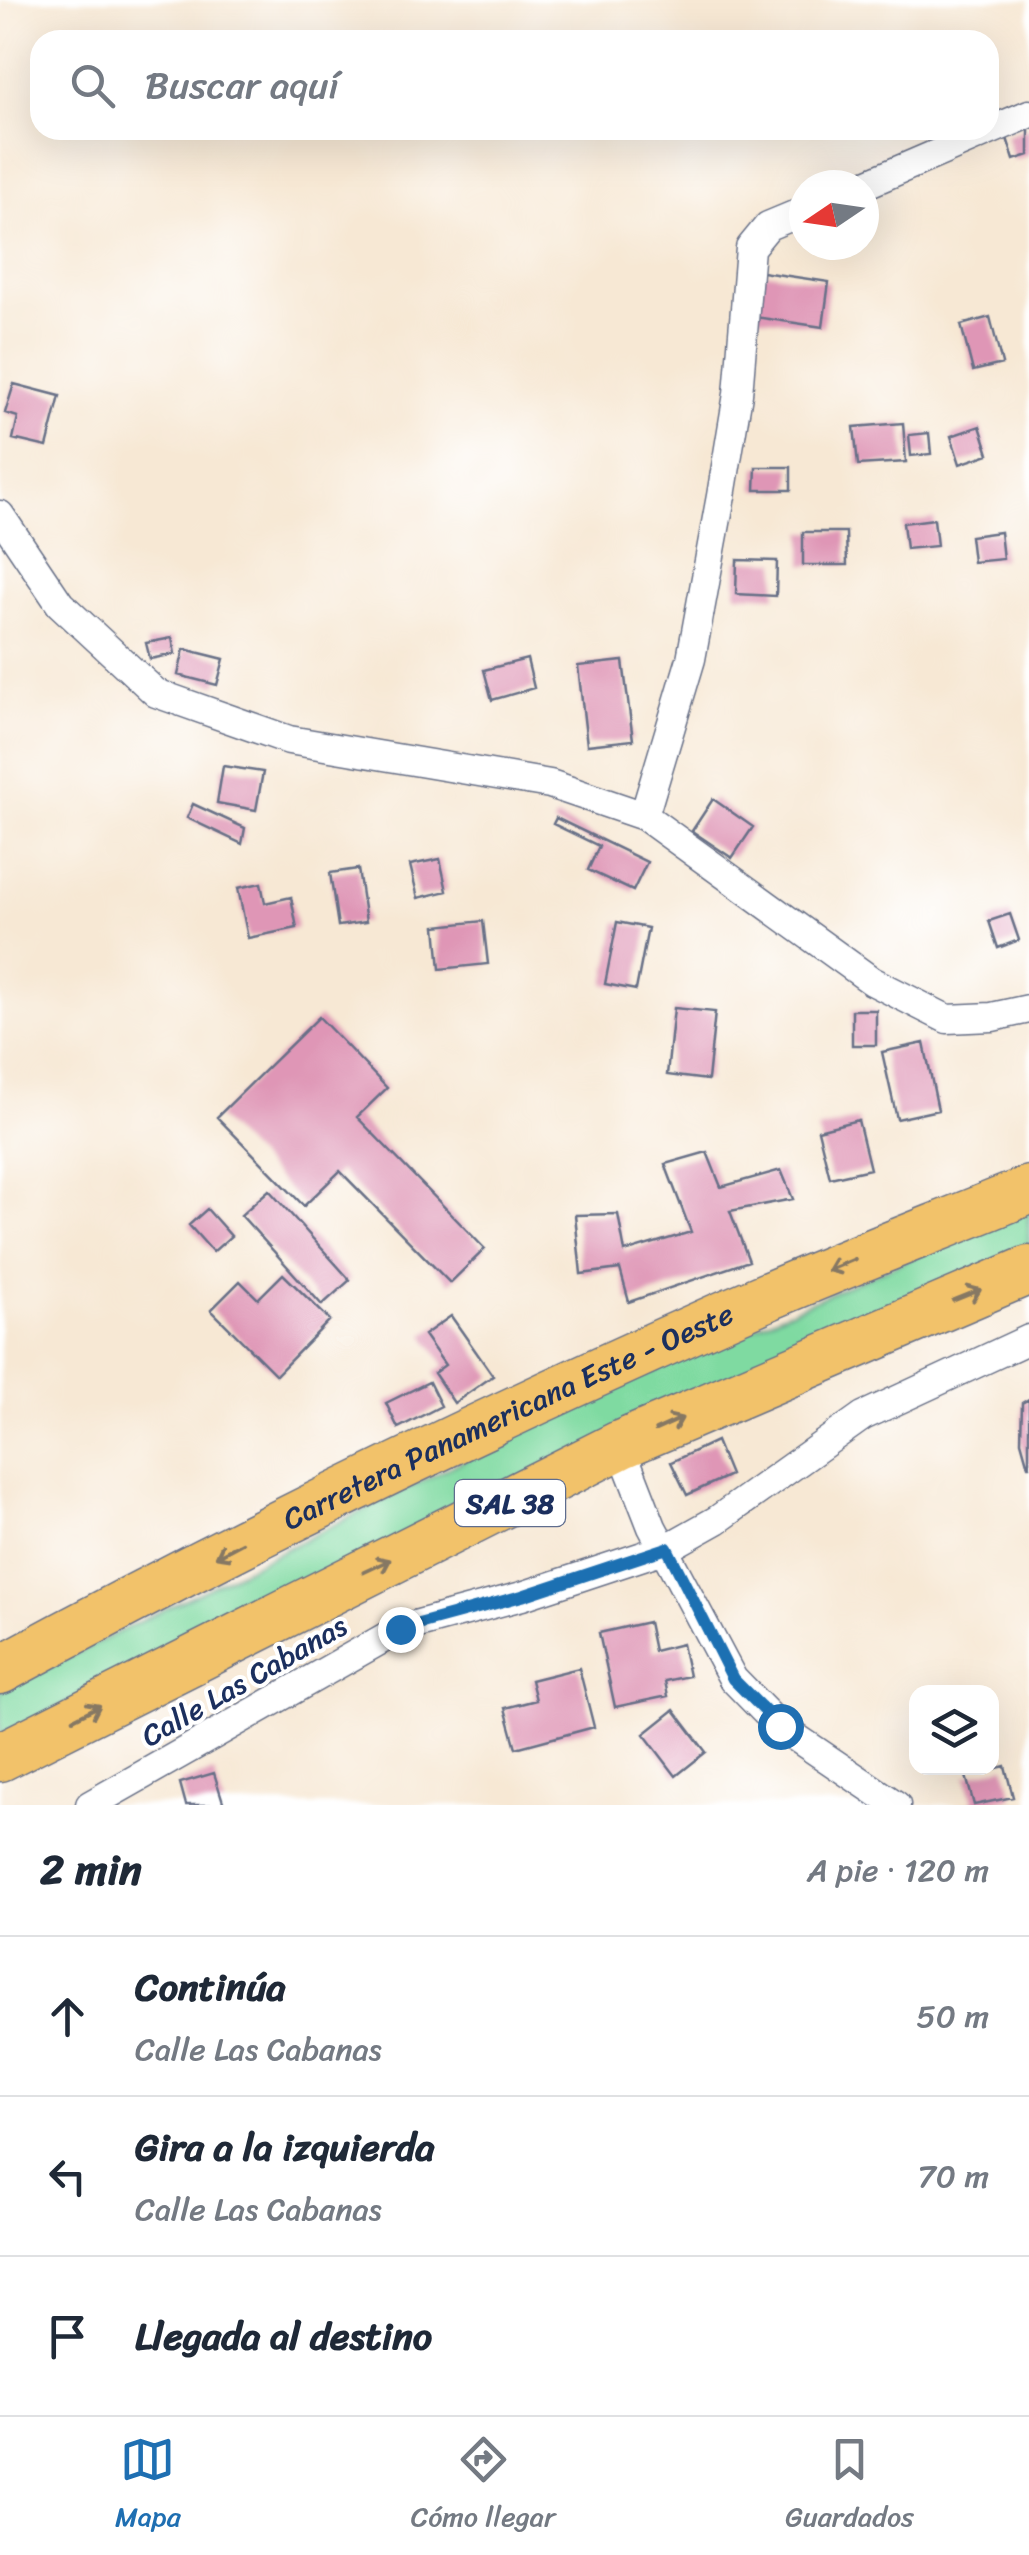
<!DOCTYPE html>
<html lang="es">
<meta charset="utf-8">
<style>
:root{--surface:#fff;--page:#f2f2f3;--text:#1f2937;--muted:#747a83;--line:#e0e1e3;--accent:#1f6fb2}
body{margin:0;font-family:Sriracha,sans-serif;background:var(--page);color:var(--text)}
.controls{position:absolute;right:30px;bottom:30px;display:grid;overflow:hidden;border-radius:20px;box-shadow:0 10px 40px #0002}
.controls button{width:90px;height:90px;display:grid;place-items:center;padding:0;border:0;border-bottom:2px solid var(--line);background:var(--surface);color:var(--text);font:50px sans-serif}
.compass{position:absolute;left:789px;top:170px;width:90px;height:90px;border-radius:50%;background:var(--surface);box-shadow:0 10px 40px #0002;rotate:257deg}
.stop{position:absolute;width:30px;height:30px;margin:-22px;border:8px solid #1f6fb2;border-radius:50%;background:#fff}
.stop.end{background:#1f6fb2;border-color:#fff;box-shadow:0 2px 10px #0008}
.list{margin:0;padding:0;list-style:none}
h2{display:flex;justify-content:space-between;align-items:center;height:130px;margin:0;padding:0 40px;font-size:42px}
h2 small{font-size:32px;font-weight:400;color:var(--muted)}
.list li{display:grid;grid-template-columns:65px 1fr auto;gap:30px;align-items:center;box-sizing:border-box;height:160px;padding:0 40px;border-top:2px solid var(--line)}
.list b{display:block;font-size:38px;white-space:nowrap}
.list p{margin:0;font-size:32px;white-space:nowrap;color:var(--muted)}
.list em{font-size:32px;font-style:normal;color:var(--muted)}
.icon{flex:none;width:55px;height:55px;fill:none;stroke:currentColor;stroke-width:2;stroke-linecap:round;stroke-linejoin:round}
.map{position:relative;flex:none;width:1029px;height:1805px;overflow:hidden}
.search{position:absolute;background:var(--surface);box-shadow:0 10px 40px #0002;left:30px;right:30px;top:30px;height:110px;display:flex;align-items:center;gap:25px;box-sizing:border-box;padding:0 35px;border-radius:30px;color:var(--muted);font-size:38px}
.sheet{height:610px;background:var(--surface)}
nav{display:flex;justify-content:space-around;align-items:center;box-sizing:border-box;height:140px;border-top:2px solid var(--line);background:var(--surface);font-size:28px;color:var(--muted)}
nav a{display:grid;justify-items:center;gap:5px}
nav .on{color:var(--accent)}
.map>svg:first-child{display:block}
</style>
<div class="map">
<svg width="1029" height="1805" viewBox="0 0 1029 1805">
<rect width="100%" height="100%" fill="#fff"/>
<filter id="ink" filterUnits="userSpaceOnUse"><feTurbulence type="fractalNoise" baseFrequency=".01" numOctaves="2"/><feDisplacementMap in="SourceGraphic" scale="20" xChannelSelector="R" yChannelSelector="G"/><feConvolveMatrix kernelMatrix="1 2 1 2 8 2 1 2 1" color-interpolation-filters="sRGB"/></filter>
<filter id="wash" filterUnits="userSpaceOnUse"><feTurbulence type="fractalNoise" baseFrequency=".0048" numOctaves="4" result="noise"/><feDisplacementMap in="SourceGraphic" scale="40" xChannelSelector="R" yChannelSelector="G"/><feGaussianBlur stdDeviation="2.25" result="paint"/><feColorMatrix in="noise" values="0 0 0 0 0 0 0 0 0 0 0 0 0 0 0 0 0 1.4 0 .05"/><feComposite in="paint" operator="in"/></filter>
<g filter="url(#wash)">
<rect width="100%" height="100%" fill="#f7e8d4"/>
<!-- green -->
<path fill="#7fdaa1" stroke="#4d8480" stroke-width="2.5" d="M1029,1206v49l-1029,480v-44l565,-281z"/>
<g id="blocks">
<!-- building -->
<path fill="#df96b6" d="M1029,128v27l-15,5 -8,-25z
M762,272l67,10 -6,45 -68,-10z
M990,317l12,47 -29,7 -12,-46z
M14,384l46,12 -13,51 -34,-8 5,-22 -13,-4z
M903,423l3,39 -48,3 -4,-38z
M980,426l9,28 -29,10 -9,-28z
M929,433l2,21 -20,2 -2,-21z
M756,467h35v23h-36z
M934,519l3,27 -31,3 -3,-26z
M803,532h43l1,33h-44z
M1000,532l3,27 -30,3 -3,-26z
M737,560l40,1 -1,35 -40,-2z
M172,638l3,16 -25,5 -4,-16z
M184,649l40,10 -7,26 -39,-10z
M527,659l7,29 -42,12 -8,-30z
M623,661l10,79 -46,5 -9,-79z
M223,766l40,6 -7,38 -39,-7z
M713,799l40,28 -21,31 -40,-27z
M193,804l52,24 -3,16 -55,-26z
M556,818l91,44 -14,29 -45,-21 11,-24 -46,-22z
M440,859l7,32 -29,7 -8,-33z
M358,869l8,53 -28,4 -8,-53z
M261,883l4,20 26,-6 6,31 -49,10 -10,-50z
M1010,914l9,26 -21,8 -9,-27z
M483,921l5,43 -48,5 -4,-43z
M617,922l31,6 -12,62 -31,-6z
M674,1008l41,4 -7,68 -41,-5z
M852,1010h24v35h-24z
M319,1017l68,71 -30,29 128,132 -35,34 -110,-112 -36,35 -87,-89z
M924,1043l14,67 -41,9 -15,-67z
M858,1120l12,49 -40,9 -12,-48z
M707,1152l14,35 60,-17 12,29 -63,12 19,50 -120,41 -9,-33 -39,5 -6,-59 43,-1 7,38 66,-20 -26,-68z
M269,1190l81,90 -28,25 -81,-90z
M207,1209l24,27 -18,16 -24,-27z
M283,1274l47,46 -54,55 -65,-65 29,-29 18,18z
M451,1316l42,60 -39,27 -20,-30 11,-8 -21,-30z
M429,1382l12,24 -43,22 -12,-25z
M1029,1399v67h-1l-7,-25 1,-38z
M716,1441l14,34 -43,20 -16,-33z
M648,1622l6,29 28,-7 7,32 -24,5 3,15 -53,11 -16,-74z
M579,1668l15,59 -78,21 -11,-40 31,-8 -5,-20z
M674,1710l32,42 -30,24 -32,-42z
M1005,1766l8,31 -39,8 -8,-29z
M214,1773l10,32h-38l-6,-22z"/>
</g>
</g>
<g filter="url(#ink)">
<use href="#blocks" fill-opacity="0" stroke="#687087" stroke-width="2.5"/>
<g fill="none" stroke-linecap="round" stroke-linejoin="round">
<!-- minor casing -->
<g stroke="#687087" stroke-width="31">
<path id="minor" d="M864,185l165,-71
M0,515l60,89 96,89 133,47 261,44 94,32 228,165 75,38 45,-2 37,-8
M644,816l47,-157 30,-163 17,-102 12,-146 18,-22 36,-15
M620,1445l32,82 81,152 46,47 117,79
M90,1805l310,-176 122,-33 145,-48 50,-28 146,-104 166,-77"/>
</g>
<!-- trunk casing -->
<g stroke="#687087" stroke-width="51">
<g id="trunk">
<path id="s1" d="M0,1670c228,-124 463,-238 700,-344 108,-49 219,-91 329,-136"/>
<path d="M0,1757l620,-312 409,-175"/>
</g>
</g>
<!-- minor -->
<use href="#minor" stroke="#fff" stroke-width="28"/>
<!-- trunk -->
<use href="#trunk" stroke="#f2c26a" stroke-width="48"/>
</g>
<!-- one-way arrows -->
<defs><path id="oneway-shaft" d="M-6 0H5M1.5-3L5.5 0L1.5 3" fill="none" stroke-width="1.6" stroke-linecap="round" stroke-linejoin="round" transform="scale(2.5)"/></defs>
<g stroke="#867864">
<use href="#oneway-shaft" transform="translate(841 1265) rotate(157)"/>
<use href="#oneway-shaft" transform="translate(967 1295) rotate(-22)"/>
<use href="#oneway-shaft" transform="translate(669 1424) rotate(-24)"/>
<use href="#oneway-shaft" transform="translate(229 1550) rotate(152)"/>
<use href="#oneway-shaft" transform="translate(377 1566) rotate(-25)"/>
<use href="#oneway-shaft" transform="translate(87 1712) rotate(-27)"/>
</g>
</g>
<g fill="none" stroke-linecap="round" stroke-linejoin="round" filter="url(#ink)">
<!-- route -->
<path stroke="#1f6fb2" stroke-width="12" d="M400,1629l122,-33 145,-48 66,131 47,47"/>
</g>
<g text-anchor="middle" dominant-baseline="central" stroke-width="8" stroke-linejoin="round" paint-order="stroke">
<!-- shield labels -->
<rect fill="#fff" stroke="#5f6d8e" stroke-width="2.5" x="455" y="1480" width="110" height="46" rx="8"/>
<g font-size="28" font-weight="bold" fill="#1b2f5e">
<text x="510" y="1503">SAL 38</text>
</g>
<!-- street labels -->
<g font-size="30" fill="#1b2f5e" stroke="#fff">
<text stroke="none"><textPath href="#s1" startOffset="568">Carretera Panamericana Este - Oeste</textPath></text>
<text transform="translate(244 1681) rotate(-30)">Calle Las Cabanas</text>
</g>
</g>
</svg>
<div class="controls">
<button><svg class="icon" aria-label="layers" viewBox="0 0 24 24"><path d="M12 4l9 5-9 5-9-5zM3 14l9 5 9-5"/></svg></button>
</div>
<svg class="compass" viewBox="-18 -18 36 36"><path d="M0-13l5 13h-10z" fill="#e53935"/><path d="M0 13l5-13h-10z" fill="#747a83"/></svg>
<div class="stop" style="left:780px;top:1726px"></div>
<div class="stop end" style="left:400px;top:1629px"></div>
<div class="search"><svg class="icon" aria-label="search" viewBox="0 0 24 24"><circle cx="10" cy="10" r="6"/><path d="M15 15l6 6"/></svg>Buscar aquí</div>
</div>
<section class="sheet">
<h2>2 min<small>A pie · 120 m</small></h2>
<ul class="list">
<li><svg class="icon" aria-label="ahead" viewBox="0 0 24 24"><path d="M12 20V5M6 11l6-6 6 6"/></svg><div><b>Continúa</b><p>Calle Las Cabanas</p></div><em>50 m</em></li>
<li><svg class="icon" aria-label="left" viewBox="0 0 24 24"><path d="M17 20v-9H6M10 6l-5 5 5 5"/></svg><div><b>Gira a la izquierda</b><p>Calle Las Cabanas</p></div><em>70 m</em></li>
<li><svg class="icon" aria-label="arrive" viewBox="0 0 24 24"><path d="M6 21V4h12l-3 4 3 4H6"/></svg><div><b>Llegada al destino</b></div></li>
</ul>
</section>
<nav>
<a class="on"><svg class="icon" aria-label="map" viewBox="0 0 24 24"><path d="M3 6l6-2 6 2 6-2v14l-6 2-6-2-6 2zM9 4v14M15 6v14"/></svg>Mapa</a>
<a><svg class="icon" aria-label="directions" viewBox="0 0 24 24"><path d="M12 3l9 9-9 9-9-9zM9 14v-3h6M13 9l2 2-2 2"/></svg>Cómo llegar</a>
<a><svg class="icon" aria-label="saved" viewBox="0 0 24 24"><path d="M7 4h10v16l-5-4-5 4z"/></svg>Guardados</a>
</nav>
